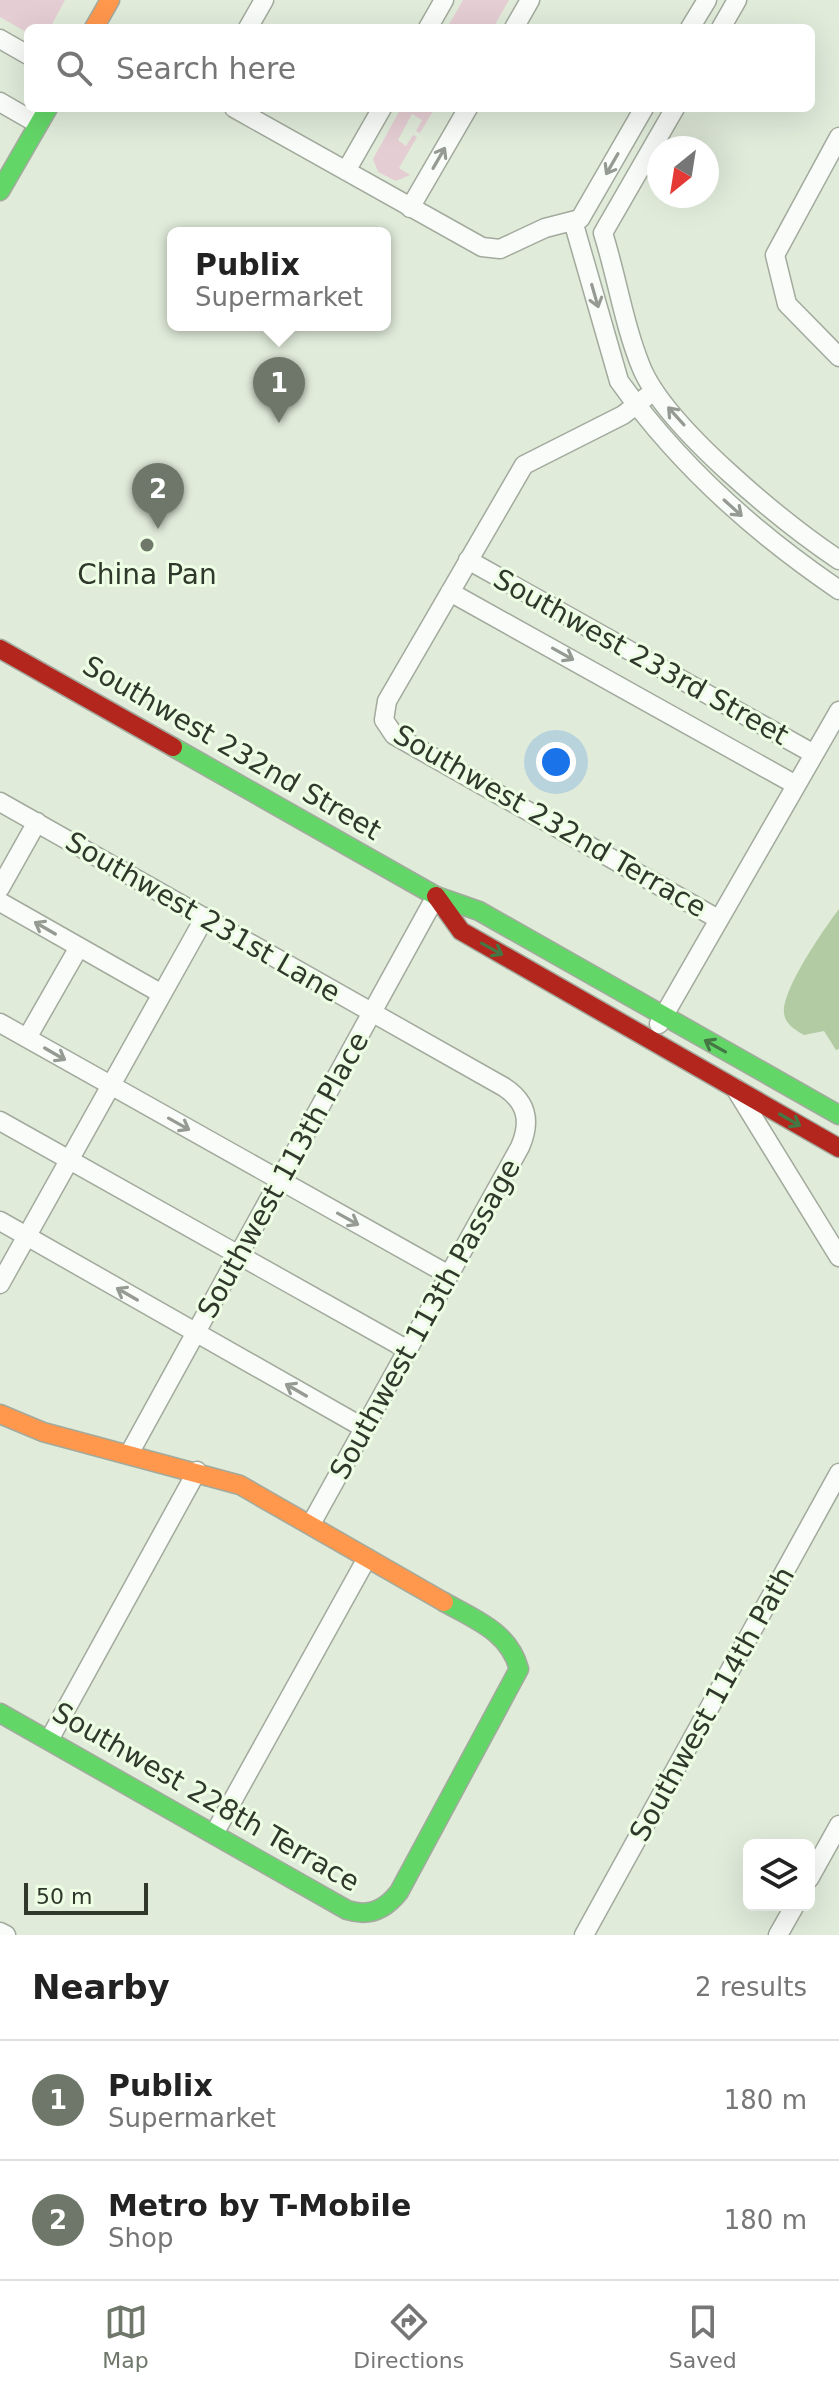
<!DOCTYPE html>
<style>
:root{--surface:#fff;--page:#f2f2f2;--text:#222;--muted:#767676;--line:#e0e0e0;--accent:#6e7769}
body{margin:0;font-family:"DejaVu Sans",sans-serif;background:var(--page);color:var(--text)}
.controls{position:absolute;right:24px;bottom:24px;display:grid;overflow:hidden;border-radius:12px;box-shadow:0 8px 32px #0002}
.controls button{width:72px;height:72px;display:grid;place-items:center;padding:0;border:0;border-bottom:2px solid var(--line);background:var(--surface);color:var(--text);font:40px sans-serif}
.compass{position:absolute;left:647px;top:136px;width:72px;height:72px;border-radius:50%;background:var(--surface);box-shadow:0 8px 32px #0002;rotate:210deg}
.scale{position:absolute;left:24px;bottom:20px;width:124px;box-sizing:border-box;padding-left:8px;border:4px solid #30382c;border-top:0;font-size:22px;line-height:28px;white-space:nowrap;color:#30382c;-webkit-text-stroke:6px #edfee5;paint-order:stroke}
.you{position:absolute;left:556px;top:762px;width:28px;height:28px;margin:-20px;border:6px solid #fff;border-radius:50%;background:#1a73e8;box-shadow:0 0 0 12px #1a73e833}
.badge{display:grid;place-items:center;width:52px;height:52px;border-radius:50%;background:var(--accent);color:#fff;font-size:26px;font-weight:700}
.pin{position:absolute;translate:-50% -66px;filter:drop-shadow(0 2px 4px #0008)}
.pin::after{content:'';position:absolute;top:42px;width:28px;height:24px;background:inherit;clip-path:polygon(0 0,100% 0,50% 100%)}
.popup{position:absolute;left:167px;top:227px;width:224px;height:104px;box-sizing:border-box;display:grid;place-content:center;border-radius:12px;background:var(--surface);filter:drop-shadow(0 2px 6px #0005);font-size:26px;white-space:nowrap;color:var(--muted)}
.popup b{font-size:30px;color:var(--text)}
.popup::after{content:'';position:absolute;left:50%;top:100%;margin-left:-16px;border:16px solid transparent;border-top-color:var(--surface)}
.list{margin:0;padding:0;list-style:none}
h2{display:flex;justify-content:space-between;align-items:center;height:104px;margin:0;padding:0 32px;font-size:34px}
h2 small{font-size:26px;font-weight:400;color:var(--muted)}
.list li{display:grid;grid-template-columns:52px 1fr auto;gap:24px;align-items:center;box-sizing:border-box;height:120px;padding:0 32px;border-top:2px solid var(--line)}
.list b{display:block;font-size:30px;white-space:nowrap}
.list p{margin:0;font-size:26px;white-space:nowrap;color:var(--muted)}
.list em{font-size:26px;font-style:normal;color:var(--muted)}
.icon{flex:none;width:44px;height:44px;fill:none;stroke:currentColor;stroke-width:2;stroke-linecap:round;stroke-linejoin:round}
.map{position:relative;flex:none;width:839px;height:1935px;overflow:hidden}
.search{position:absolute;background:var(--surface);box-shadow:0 8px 32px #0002;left:24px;right:24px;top:24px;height:88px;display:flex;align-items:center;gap:20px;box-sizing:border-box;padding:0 28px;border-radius:12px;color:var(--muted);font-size:30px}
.sheet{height:344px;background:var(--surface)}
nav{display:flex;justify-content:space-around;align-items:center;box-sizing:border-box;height:112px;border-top:2px solid var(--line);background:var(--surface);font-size:22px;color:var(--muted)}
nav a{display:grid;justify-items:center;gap:4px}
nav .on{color:var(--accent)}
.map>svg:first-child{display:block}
</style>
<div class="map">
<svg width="839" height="1935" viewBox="0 0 839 1935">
<rect width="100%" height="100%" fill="#e0ebda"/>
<!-- green -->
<path fill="#e5ced3" d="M0,0h65l-15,28h-22v5l-28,-16z
M463,0h46l-16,28h-46z
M401,108h34l-15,25 -4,-2 6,-11 -10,-6 -14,26 8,6 7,-11 4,2 -18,31 11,7 -14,6 -18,-9 -5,-13z"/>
<!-- water -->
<path fill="#b2cba3" d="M839,909v140l-3,1 -12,-19 -20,4c-9,-5 -20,-12 -20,-23 -1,-24 40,-83 55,-103z"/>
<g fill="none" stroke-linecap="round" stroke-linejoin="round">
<!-- street casing -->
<g stroke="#a2aa9d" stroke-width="21">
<path id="street" d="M248,28l16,-28
M428,28l16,-28
M514,28l16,-28
M690,28l17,-28
M721,28l16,-28
M0,39l28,16
M0,102l38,22
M234,108l248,139 18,2 45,-21 35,-9
M839,137l-64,118 12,49 52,53
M346,171l36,-63
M410,208l58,-100
M580,219l64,-111
M573,221l46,160c59,83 136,152 220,209
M603,233c14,44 21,93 39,136 26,60 142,154 197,191
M603,233l72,-125
M654,391l-31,24 -99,50 -137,236 -3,19 10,15 324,184
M468,560l346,194
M450,592l346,193
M0,802l504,285c23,15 27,35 16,60l-209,377
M0,888l37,-66
M0,902l162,92
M0,1023l449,252
M659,1024l180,-313
M27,1038l52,-91
M735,1088l104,169
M0,1121l408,229
M0,1221l364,207
M0,1284l205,-367
M129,1454l307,-558
M49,1740l148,-269
M214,1834l153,-276
M809,1879l30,-54
M0,1932l6,3
M584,1935l255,-462
M778,1935l17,-30"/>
</g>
<!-- fast casing -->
<g stroke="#a2aa9d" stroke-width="21">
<path id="fast" d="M0,191l48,-83
M173,747l263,149 43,15 360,204
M0,1713l347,197c22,7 38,0 52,-18l120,-223c-10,-37 -43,-49 -75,-67"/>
</g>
<!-- slow casing -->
<g stroke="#a2aa9d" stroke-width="21">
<path id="slow" d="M94,28l16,-28
M0,1414l43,18 197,53 204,117"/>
</g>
<!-- jam casing -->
<g stroke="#a2aa9d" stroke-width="21">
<path id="jam" d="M0,649l173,98
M436,896l25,35 378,217"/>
</g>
<!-- street -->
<use href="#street" stroke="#fafcf9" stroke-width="18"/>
<!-- fast -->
<use href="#fast" stroke="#63d668" stroke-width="18"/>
<!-- slow -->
<use href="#slow" stroke="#ff974d" stroke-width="18"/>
<!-- jam -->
<use href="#jam" stroke="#b3261e" stroke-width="18"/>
</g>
<!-- one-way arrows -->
<defs><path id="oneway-shaft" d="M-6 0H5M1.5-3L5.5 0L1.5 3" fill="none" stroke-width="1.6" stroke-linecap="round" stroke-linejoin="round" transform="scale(2)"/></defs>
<g stroke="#959a92">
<use href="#oneway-shaft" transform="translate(439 158) rotate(-60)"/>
<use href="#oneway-shaft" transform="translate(612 164) rotate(120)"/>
<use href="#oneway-shaft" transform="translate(595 296) rotate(74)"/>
<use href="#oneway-shaft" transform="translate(676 416) rotate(-132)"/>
<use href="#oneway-shaft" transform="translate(733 508) rotate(42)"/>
<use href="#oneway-shaft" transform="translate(563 654) rotate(29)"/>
<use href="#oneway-shaft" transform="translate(45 928) rotate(-150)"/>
<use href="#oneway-shaft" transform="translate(55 1054) rotate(30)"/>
<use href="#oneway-shaft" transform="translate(179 1124) rotate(29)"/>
<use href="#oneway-shaft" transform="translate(348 1219) rotate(29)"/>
<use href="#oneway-shaft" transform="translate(127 1294) rotate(-150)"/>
<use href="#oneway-shaft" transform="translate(296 1390) rotate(-150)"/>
</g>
<g stroke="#474">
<use href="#oneway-shaft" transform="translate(492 949) rotate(29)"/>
<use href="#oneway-shaft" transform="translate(715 1046) rotate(-151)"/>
<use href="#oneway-shaft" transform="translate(790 1120) rotate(30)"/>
</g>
<!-- markers -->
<circle fill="#6e7769" stroke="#edfee5" stroke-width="3" cx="147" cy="545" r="8"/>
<g text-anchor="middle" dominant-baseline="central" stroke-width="6" stroke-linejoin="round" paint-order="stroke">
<!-- poi labels -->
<g font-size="28" fill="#30382c" stroke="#edfee5">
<text x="147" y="574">China Pan</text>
</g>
<!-- street labels -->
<g font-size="28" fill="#30382c" stroke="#edfee5">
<text transform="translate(641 657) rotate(29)">Southwest 233rd Street</text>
<text transform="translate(232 748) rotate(30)">Southwest 232nd Street</text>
<text transform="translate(550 821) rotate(30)">Southwest 232nd Terrace</text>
<text transform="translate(203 917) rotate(30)">Southwest 231st Lane</text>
<text transform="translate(283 1175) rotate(-61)">Southwest 113th Place</text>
<text transform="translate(425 1319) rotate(-61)">Southwest 113th Passage</text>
<text transform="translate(712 1704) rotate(-61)">Southwest 114th Path</text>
<text transform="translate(206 1797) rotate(30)">Southwest 228th Terrace</text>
</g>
</g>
</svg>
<div class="controls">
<button><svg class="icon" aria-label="layers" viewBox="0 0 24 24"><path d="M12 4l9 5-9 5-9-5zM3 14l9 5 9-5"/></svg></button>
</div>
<svg class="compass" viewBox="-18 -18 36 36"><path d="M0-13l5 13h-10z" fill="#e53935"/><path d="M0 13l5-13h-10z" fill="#767676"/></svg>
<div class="scale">50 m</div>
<div class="you"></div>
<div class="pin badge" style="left:279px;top:423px">1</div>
<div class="popup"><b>Publix</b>Supermarket</div>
<div class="pin badge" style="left:158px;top:529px">2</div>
<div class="search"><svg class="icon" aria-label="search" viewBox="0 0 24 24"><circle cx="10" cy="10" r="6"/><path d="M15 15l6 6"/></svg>Search here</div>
</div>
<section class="sheet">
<h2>Nearby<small>2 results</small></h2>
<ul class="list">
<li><span class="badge">1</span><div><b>Publix</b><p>Supermarket</p></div><em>180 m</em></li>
<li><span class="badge">2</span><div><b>Metro by T-Mobile</b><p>Shop</p></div><em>180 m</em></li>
</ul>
</section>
<nav>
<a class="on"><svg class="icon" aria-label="map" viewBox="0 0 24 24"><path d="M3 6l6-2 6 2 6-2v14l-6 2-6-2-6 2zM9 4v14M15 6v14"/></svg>Map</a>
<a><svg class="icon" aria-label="directions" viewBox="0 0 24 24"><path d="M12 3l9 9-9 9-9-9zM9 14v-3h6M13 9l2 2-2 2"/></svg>Directions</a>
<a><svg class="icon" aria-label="saved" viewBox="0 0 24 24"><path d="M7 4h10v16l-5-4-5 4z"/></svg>Saved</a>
</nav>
